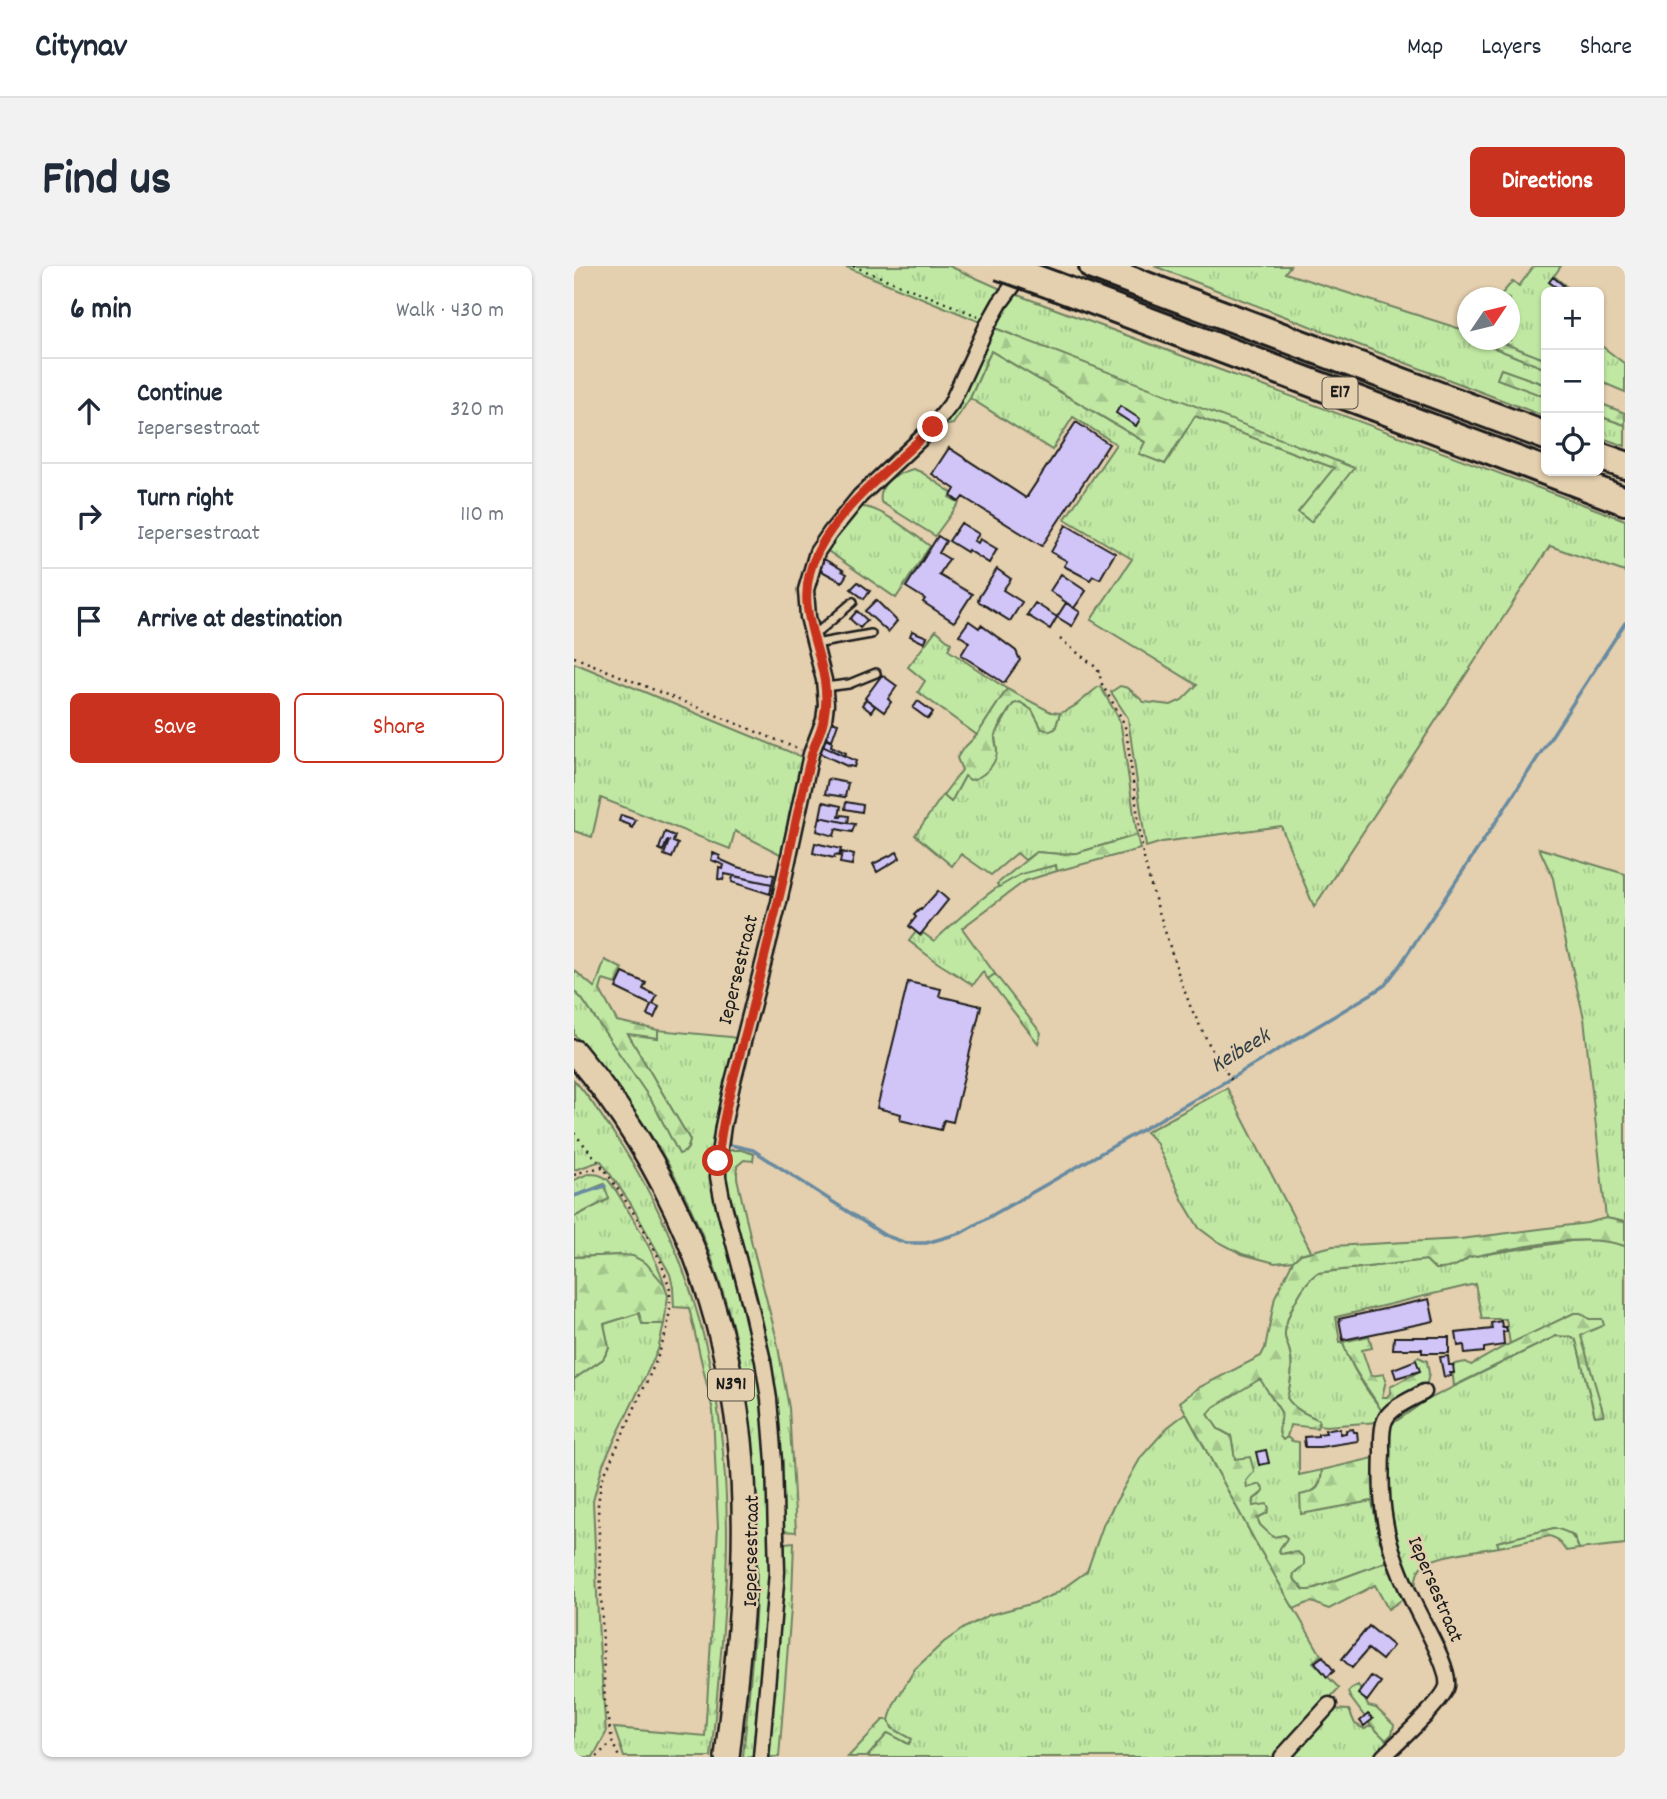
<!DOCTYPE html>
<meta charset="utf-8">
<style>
:root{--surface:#fff;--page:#f2f2f3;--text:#1f2937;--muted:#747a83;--line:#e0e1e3;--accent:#c8321e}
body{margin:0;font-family:Dekko,sans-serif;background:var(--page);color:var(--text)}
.controls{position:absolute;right:21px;top:21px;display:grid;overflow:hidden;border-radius:10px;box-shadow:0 2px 5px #0004}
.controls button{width:63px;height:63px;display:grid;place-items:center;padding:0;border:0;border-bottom:2px solid var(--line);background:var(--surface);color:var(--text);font:35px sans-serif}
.compass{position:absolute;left:883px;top:21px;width:63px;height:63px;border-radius:50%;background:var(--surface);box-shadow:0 2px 5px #0004;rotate:55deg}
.stop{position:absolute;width:21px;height:21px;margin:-16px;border:5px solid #c8321e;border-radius:50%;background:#fff}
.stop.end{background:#c8321e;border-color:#fff;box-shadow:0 2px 7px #0008}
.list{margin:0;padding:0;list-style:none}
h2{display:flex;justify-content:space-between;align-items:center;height:91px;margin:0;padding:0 28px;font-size:30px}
h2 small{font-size:23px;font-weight:400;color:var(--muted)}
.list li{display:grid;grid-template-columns:46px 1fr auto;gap:21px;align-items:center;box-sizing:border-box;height:105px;padding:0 28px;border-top:2px solid var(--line)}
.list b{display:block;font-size:26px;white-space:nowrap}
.list p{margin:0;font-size:23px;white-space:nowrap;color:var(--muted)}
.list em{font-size:23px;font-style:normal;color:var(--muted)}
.actions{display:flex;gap:14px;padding:21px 28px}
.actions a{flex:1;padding:16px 0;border:2px solid var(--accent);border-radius:10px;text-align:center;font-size:24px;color:var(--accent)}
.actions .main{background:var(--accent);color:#fff}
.icon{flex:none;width:38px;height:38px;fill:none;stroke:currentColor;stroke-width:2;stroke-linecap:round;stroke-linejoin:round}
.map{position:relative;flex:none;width:1051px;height:1491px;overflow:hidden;border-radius:10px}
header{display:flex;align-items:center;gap:42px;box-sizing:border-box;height:98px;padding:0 35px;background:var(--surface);border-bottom:2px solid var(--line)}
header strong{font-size:33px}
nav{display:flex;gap:38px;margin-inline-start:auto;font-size:24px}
.intro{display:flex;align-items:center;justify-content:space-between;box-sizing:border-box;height:168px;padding:0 42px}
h1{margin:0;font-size:49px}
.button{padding:18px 32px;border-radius:10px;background:var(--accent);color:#fff;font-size:24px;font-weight:700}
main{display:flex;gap:42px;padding:0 42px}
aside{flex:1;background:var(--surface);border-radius:10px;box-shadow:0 2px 5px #0004}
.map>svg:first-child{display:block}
</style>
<header>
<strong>Citynav</strong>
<nav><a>Map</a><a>Layers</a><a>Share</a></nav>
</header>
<div class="intro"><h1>Find us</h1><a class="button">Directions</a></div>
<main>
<aside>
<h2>6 min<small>Walk · 430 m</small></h2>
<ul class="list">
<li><svg class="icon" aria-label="ahead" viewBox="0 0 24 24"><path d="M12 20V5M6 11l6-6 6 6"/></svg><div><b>Continue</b><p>Iepersestraat</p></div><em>320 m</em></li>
<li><svg class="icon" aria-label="right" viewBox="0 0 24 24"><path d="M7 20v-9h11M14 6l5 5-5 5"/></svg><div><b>Turn right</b><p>Iepersestraat</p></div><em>110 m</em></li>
<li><svg class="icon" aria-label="arrive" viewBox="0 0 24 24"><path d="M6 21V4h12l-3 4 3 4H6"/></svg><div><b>Arrive at destination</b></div></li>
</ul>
<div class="actions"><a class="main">Save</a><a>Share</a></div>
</aside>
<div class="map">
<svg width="1051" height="1491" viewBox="0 0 1051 1491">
<defs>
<pattern id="grass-tufts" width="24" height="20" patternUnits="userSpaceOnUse" patternTransform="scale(1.75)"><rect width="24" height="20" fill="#c0e8a3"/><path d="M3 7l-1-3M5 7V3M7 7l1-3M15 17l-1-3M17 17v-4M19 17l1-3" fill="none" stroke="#a4c68c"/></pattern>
<pattern id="forest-firs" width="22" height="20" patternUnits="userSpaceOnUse" patternTransform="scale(1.75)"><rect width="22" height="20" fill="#c0e8a3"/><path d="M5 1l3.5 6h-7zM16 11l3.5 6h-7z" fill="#a4c68c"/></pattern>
</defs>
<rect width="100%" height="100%" fill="#e4cfae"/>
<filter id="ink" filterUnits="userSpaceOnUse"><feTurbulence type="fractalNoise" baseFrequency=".0143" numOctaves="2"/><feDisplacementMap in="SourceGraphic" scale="14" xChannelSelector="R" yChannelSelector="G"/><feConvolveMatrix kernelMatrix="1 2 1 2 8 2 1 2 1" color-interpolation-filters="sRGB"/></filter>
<g filter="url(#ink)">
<!-- grass -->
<path fill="url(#grass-tufts)" stroke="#6e8260" stroke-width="2" d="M270,0h105l52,23 -18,34z
M580,0h136l-5,7 182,58 1,9h7l71,29v16l-45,-16 -3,10 48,18v20z
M960,0h27l-7,10 19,16h-27v68l-50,-20h14v-42l-11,-1 14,-16 6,5z
M441,28l610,226v52l-75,-26 -236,361 -33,-81 -119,16 -16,5 -18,-129 -17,-26 9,-6 8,2 16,14 27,3 11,-5 15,-15 -106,-65 41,-61 -67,-40 51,-75 -43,-27 -21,33 -82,-52 21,-47 155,92 19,21 30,-48 140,52 -36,44 54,-44 -361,-141 11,-21z
M1025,78l26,20v28l-26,-11z
M1025,150l26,9v21l-26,-9z
M339,203l8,3 31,21 -3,4 10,6 -24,33 -54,-34c-3,-21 15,-28 32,-33z
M288,241c17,-1 53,28 68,39l-34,52 -71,-49 20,-27z
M362,364l15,13 -3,7 59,39 -30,46 -59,-43 7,-11 -17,-14z
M0,397l233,96 -25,96 -47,-24 -5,18 -129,-51 -9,39 -18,-6z
M526,420l18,31 3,9 16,109 -60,18 -16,1 -25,-2 -11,8 -8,-7 -26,22 -30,-21 -9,12 -37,-31 28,-40 8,7 14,-26 32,-25 -2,-15 18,-32 7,-2 12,8 10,19h13l5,-16c17,-5 26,-18 40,-27z
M965,582l86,26v348l-19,-4 -22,-200 -21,-89 -10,-51z
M482,599l1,6 -32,10 -63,47 33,46 -7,5 -5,-7 -10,13 -38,-24 -26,-20 7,-9 5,4 2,-3 11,8c21,-19 63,-59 89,-68 11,-3 22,-5 33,-8z
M0,725l8,8 49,70 54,83 3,-4 2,-8 -63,-107 31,5v-8l72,7 5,1 2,6 -27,111 2,25 37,137 17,99 5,175 -14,166h-14c6,-63 13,-127 14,-190 2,-108 -10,-218 -49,-318 -21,-55 -49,-106 -84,-153 -12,-18 -26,-34 -39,-50 -3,-4 -9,-8 -11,-12 0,-5 0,-35 0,-43z
M0,814c14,15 26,34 38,51 83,122 114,257 115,403 0,75 -9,149 -16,223h-87l-10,-29 91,8 13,-208 -5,-117 -24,-103 -15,-1 -1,-20 -3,-13 -39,-70 -30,-43 -27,9z
M653,822l84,163 -10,3 -8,7 -18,2 -33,-9 -27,-14 -16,-12 -16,-27 -27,-59 -10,-10z
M157,884h10l13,4 -1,7 -9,-1 -7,6v12l15,66 24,92 13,72 7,124 -13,-1 -5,-67 -50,-260 -5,-37 1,-11z
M14,908c8,0 13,0 20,6 8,9 15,22 21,32 17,27 31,53 39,84l-4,-12 -42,-29 -48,2v-40l35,-18 -6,-14 -29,11v-16z
M1020,974l18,2 13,4v298l-46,5 -5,-13 -20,-8 -56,14 1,5c-18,3 -70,8 -79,21 -5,8 -5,18 -4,27l-7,-7 -22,-79 2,-83 36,-25 131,-65 16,1 4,3 19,76 -14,-80 7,-6 1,-11 -15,-6 -64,31 -4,-25h-24l-7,-35 -139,33 4,25h3c8,27 24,50 42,72l-7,8 -52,4 -8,-1 1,-5c-13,-6 -24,-10 -32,-22 4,-16 6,-29 3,-45 -1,-5 -4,-11 -5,-16 -2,-18 18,-54 32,-64l109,-13 9,9c15,0 23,-3 34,-12l102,-16z
M65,1047l4,11h21l-6,26 -55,114 -10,37 6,140 7,92 -13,24h-19v-378l29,-20 6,-11 -5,-24z
M686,1112l21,34 2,6 -4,6 4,15 4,-2 5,4 7,1v33l23,-5c-1,10 -1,16 -11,22l62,9 7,41h5l6,18 -81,30h-6l-11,-12 1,-5 5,-4 -8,-17 -10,2 -2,-3c1,-6 6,-8 8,-13l-3,-3 -11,3 -13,-13 -3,-7 10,-5 -14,-6 1,-8 8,-5 2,-3 -4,-7 -13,5 -1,-8 8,-10 -11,-13 -8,2 -4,-24 -13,-7 -10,-14 6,-8z
M612,1147l69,128 66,114 -8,7 26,26 -64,69h-408l21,-25 20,12 3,-4 -19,-12 -3,-8 5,-16 21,-35 29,-27 20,-14 25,-13 45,-12 21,-9 32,-23 17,-48 37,-66 27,-30z
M220,1276l-2,54 -13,161h-13l17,-162 2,-52z
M756,1443l19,1 6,14 10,5 6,-4 21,20 -12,12h-93z"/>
<!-- forest -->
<path fill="url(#forest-firs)" stroke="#6e8260" stroke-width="2" d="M418,61l317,123 45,18 -43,54 -13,-10 36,-44 -139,-52 -30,48 -26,-10 6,-12 -154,-91 -21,47 -17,26 -10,2 7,-12z
M901,74h21l50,20v9z
M927,103l45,16v12l-49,-18z
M1025,137l26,10v12l-26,-9z
M433,423l44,23 9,1 -5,16 -5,2 -8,-2 -10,-19 -12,-8 -7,2c-5,8 -15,22 -18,31 -1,5 2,11 2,17 -1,13 -14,26 -27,28l-5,-4 -14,26 -8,-7 19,-25 -5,-12 5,-8 15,-15z
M563,569l3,14 -83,22 -1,-6 -35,9 -22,13 -2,-3 39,-32 25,2 16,-1z
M31,694l18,9 -7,15 -13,-4 -3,10 17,31 41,9v8l-30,-4 62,106c-2,8 -3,12 -11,14l-26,-51 -71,-104 -8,-8v-21l21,18z
M421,708l46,59 -3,10 -50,-64z
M30,918l5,15 -35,18v-21z
M1032,952l19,4v24c-44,-15 -110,3 -156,11 -11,9 -19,12 -34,12l-9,-9 -109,13c-14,10 -34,46 -32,64 1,5 4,11 5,16 3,16 1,29 -3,45 8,12 19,16 32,22l-2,8 -27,-3 -3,12 -4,3c-9,-9 1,-18 -2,-28l-21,-33 -46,28 -6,7 10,15 13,7 4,23 15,-2 4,14 -8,10 1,7 13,-4 4,7 -10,8 -1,7 14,-2 2,4 -2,5 -10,5 3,7 13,12 11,-2 3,3c-2,5 -7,7 -8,13l2,3 17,-2 6,6v7l-10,8 -1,5 11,12h6l81,-30 15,37 -18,12 -13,-24 -46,24c-21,-7 -11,-11 -35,0l-39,-68 -75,-139 18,-14 63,-32 4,-8 10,-51 18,-36 8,-7 32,-8 128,-7 126,-16z
M48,989l11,1 13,7 18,21 4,12 -4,28h-22l-3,-11 -35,11 5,24 -6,11 -29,20v-122z
M1000,1047h7l8,6h13l2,6c-8,5 -16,5 -23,11l23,79 -9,1 -19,-76 -4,-3 -16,-1 -102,50 -2,-18 3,-4 11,-2 5,3 34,-19z
M795,1070l3,12 -10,2 9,26 13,-2 2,6 -4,17h5l3,-4v-6l28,-15 -3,-13 3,-2 9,4 2,13 -5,21 1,6 -36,25c-12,-31 -36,-49 -46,-84z
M804,1191l7,85h-5l-8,-41 -71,13 -1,-19c18,-4 21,-7 22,-25z
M980,1262c16,4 19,6 25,21l-13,2 -9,-12 -7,-3 -51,11 -2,-5z
M784,1419l10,21 8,2 18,17 -2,9 -6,6 -15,-15 -21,-28 -2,-5 4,-4z
M309,1454h6l3,8 20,11 -3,5 -21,-11 -21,24h-19z"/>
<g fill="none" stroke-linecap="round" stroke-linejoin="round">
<!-- stream -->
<path stroke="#678ba1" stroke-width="3.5" d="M157,879l22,5 131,85 22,8h20l35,-10 247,-141 163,-98 14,-9 13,-17 105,-157 122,-188
M0,930l31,-10"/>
</g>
<!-- building -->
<path fill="#d1c5f7" stroke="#1c1c1c" stroke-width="2" d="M979,11l10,8 -3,5 -11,-8z
M546,140l20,13 -4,7 -20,-13z
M502,156l33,22 -67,102 -79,-49 -4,5 -8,-6 4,-7 -23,-15 17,-26 77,50z
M387,257l18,11 -5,7 4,2 2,-4 17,10 -8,14 -21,-13 -1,2 -18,-11z
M492,259l49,28 -15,26 -7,-3 -3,4 -26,-14 3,-5 -16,-9z
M364,270l8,5 -7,12 10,6 -10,16 33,19 -18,28 -31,-20 2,-3 -19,-12z
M250,293l19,11 -1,1 5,3 -5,8 -24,-13z
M423,303l14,10 -8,11 19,12 -12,19 -32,-20 1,-4z
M487,308l25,17 -12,17 -24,-17z
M284,316l12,9 -6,8 -13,-10z
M302,334l21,21 -9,11 -23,-21z
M461,337l22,14 -7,12 -23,-14z
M492,337l14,9 -8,14 -15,-9z
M283,345l10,9 -7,8 -10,-9z
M395,355l10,7 2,-3 35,26 4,9 -16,23 -43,-28 8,-13 -10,-7z
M338,365l15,6 -3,6 -14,-7z
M308,409l15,11 -9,13 3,3 -7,10 -19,-14z
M292,433l9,7 -4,6 -9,-7z
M344,435l15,11 -5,7 -15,-11z
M257,455l7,2 -6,17 -7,-3z
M251,473l7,3 -1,4 15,7 -1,3 -23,-11z
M246,479l36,16 -2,6 -4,-1 -1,1 -32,-15z
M254,513l20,4 -3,14 -20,-3z
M249,536l18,4 -2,11h2l1,-2 7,1 -1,7 -28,-6z
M272,536l17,3 -1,7 -17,-3z
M47,549l15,5 -4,8 -2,-1v-2l-11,-4z
M246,551l28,6 7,1 -3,8 -16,-3 -2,7 -17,-5z
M91,566l10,4 -2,6 5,2 -6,14 -8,-3 5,-14h-2l-4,10 -4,-2z
M241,577l26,6 -2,7 -4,-1 -1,3 -21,-5z
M268,586l12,3 -2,10 -12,-2z
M323,586l3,6 -23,14 -4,-8z
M139,587l7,3 -1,3 18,8 37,8 -2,9 -47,-10 -2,6 -5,-1 1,-11 4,1 1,-4 -13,-5z
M159,610l39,8 -2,10 -38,-12z
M364,625l10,9 -28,35 -11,-9 7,-9 -2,-2 6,-6 1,1z
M49,707l23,10 -3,6 14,7 -4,8 6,3 -5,11 -7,-3 4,-10 -35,-17z
M334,716l33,7 -2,7 42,10 -28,116 -9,-2 -3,10 -41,-10 1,-6 -24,-6z
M855,1033l5,22 -91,19 -4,-21z
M927,1055l1,6h4l1,5h-4l1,13 -20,3v4l-19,2 -1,-9 -6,1 -2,-13 36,-4 -1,-6z
M820,1071h55v16h-27v-4h-29z
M874,1090l1,9h4l1,8h-4l1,3 -7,1 -4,-20z
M842,1094l4,11 -24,7 -3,-9z
M761,1162l1,1h4v5l6,-1v-3l7,-1 1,3h3l1,9 -38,6h-15l-1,-10 14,-1v-2l8,-1 -1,-3z
M692,1184l3,13 -10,2 -3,-13z
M795,1360l24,20 -11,14 -14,-11 -16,19 -10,-9z
M749,1390l11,15 -7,6 -12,-15z
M797,1410l10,6 -14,19 -9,-7z
M794,1448l5,5 -9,7 -4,-5z"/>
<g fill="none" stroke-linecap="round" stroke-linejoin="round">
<!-- service casing -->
<g stroke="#1c1c1c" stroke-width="12">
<path id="service" d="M238,367l7,-2 34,-29
M241,378l56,-10
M251,421l24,-3 27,-11"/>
</g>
<!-- minor casing -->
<g stroke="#1c1c1c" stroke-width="19">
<path id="minor" d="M187,1491l16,-185 -3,-110 -5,-63 -6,-38 -14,-61 -27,-102 -4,-21v-16l5,-35 9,-41 47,-183 32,-148 13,-34 2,-16 -2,-24 -16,-63 -2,-27 11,-38 13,-19 30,-37 73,-69 18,-23 35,-76 14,-25 23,-31
M708,1491l47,-52
M809,1491c13,-13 61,-56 64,-71 3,-17 -21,-58 -29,-74 -14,-28 -28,-59 -33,-91 -4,-22 -4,-46 -3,-69 0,-10 -1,-23 3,-32 6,-13 27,-21 39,-28"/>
</g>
<!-- primary casing -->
<g stroke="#1c1c1c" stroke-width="28">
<path id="primary" d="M0,786c96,113 149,241 166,388 11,105 -1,213 -13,317"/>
</g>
<!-- motorway casing -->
<g stroke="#1c1c1c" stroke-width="32">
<path id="motorway" d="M519,0l453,170
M481,20l570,215
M1025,190l26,9"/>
</g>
<!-- path -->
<path stroke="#1c1c1c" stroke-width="2.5" stroke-dasharray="2 5" stroke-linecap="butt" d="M279,0l125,50
M486,373l37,29c3,6 3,10 5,16 8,16 19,29 24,46l17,124 7,29 30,96 11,29 22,44 21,32
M0,391l227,93
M0,867l29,34
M0,909l10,-4 19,-4 38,57 20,38 9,27v19l-3,22 -10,29 -56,123 -3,23 7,201 8,38 6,13
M23,1491l8,-9 8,-4"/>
<!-- service -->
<use href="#service" stroke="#e4cfae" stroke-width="7"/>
<!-- minor -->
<use href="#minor" stroke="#e4cfae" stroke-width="14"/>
<!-- primary -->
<use href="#primary" stroke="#e4cfae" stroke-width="23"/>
<!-- motorway -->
<use href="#motorway" stroke="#e4cfae" stroke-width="26"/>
<!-- motorway-bridge casing -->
<g stroke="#1c1c1c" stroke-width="32" stroke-linecap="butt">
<path id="motorway-bridge" d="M426,0l55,20"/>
</g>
<!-- motorway-bridge -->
<use href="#motorway-bridge" stroke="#e4cfae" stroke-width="26"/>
</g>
</g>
<g fill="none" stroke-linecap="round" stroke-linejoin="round" filter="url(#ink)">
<!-- route -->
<path stroke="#c8321e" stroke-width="9" d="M144,895c4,-49 20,-97 32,-145 9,-38 19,-76 28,-114 12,-48 20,-97 33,-145 3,-14 11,-26 13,-40 12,-59 -39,-102 -6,-166 23,-46 79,-88 115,-124"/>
</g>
<g text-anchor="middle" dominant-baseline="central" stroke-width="5" stroke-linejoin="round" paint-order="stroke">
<!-- shield labels -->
<g fill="#e4cfae" stroke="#585248" stroke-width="2">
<rect x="748.5" y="111.5" width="35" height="31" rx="5"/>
<rect x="134" y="1103.5" width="46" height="31" rx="5"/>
</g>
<g font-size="19" font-weight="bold" fill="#1c1c1c">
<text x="766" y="127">E17</text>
<text x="157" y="1119">N391</text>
</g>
<!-- street labels -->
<g font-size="21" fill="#1c1c1c" stroke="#e4cfae">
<text transform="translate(166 704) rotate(-76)">Iepersestraat</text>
<text transform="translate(179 1285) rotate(-89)">Iepersestraat</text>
<text transform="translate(860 1324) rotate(67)">Iepersestraat</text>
</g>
<!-- water labels -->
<g font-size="23" font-style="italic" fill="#354148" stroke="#e4cfae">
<text transform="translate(667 786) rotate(-31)">Keibeek</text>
</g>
</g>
</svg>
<div class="controls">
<button>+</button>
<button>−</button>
<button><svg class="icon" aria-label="locate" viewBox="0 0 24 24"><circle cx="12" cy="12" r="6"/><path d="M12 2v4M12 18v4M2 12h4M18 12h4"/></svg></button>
</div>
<svg class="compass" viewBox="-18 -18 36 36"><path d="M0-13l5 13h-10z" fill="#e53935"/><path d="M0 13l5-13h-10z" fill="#747a83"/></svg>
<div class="stop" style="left:144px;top:895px"></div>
<div class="stop end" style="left:359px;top:161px"></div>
</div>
</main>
